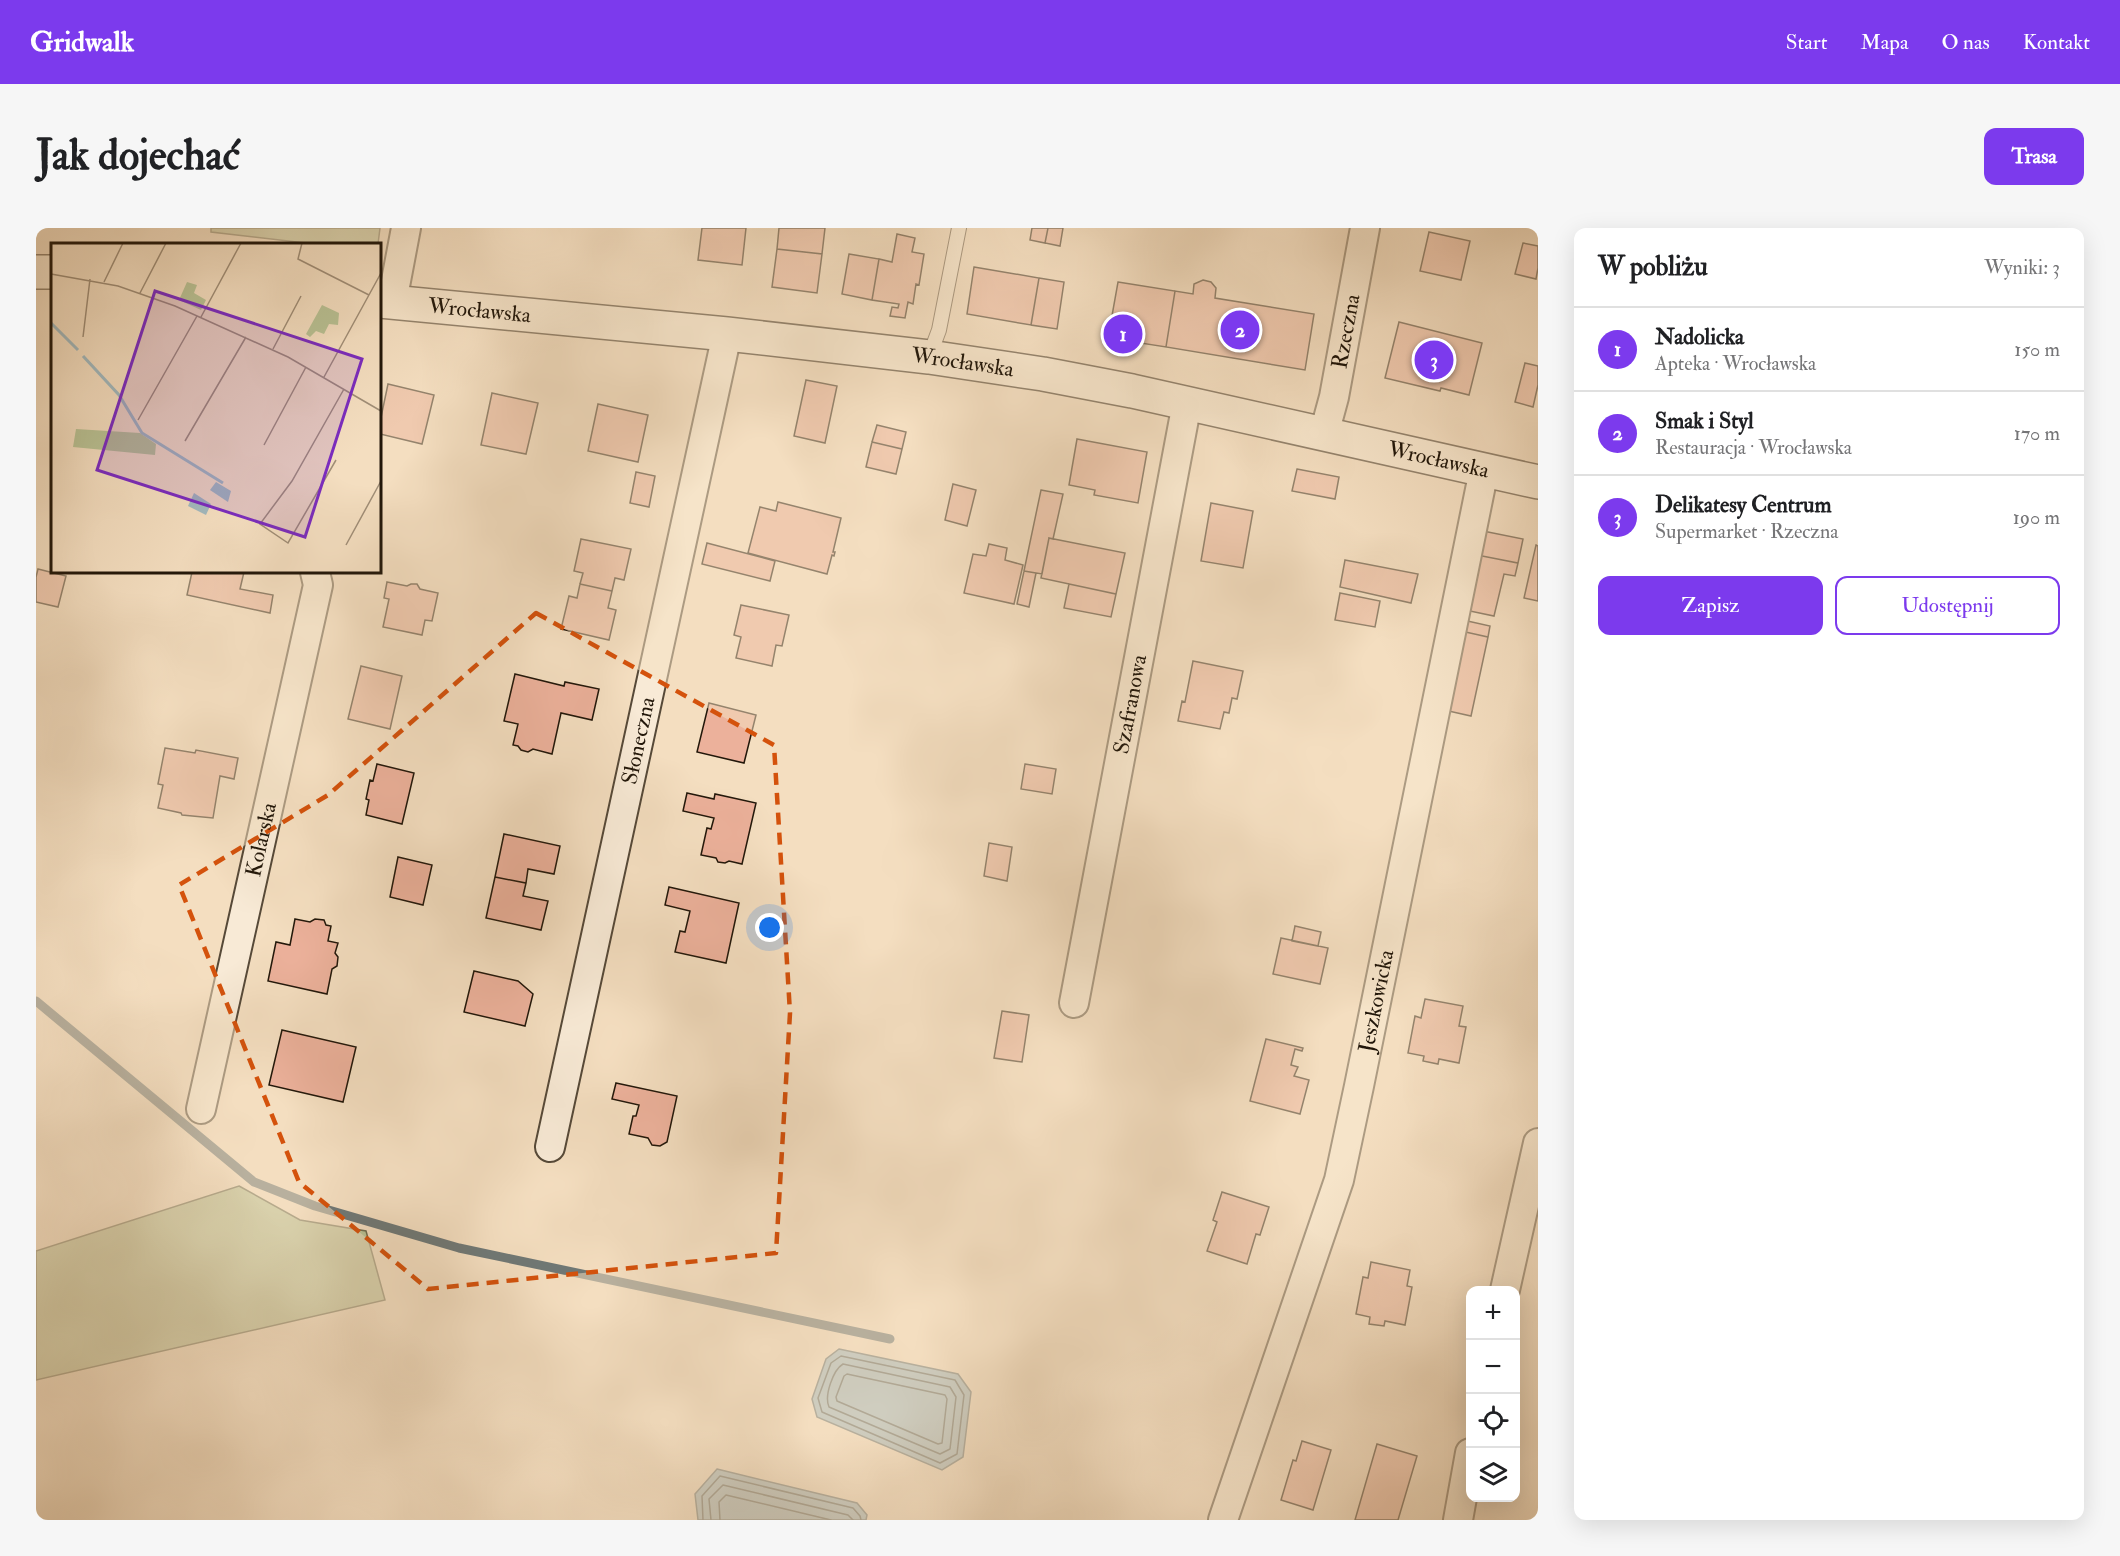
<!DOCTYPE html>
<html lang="pl">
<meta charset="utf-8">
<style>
:root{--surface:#fff;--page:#f6f6f6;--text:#202124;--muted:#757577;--line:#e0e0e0;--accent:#7c3aed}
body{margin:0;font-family:"IM FELL Double Pica",serif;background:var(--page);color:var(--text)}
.controls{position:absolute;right:18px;bottom:18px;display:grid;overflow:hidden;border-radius:12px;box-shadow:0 6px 24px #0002}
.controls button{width:54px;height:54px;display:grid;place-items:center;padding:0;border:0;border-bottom:2px solid var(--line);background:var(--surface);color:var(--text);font:30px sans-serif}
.you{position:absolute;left:734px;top:700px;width:21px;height:21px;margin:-15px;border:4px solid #fff;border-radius:50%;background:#1a73e8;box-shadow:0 0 0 9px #1a73e833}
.badge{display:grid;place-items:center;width:39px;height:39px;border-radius:50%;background:var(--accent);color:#fff;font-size:20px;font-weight:700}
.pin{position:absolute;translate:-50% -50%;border:3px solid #fff;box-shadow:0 2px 6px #0006}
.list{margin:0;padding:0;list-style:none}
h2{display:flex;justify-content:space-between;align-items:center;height:78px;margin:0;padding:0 24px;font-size:26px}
h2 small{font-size:20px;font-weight:400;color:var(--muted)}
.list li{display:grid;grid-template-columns:39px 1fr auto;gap:18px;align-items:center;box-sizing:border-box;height:84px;padding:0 24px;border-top:2px solid var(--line)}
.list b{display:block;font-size:22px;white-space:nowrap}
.list p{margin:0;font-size:20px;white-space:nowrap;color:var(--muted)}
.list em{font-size:20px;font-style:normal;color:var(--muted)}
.actions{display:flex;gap:12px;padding:18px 24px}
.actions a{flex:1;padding:14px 0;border:2px solid var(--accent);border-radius:12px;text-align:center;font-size:21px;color:var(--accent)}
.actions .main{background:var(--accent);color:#fff}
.icon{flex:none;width:33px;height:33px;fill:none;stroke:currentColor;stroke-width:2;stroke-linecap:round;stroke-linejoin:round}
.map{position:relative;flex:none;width:1502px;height:1292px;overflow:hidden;border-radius:12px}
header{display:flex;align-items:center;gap:36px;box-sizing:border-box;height:84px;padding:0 30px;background:var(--accent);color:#fff}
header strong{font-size:28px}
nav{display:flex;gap:33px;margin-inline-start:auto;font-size:21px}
.intro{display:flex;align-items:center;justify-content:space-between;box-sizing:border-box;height:144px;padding:0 36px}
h1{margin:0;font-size:42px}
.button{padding:15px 27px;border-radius:12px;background:var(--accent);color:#fff;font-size:21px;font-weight:700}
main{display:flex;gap:36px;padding:0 36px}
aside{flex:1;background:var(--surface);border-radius:12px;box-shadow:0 6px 24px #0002}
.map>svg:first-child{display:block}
</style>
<header>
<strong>Gridwalk</strong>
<nav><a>Start</a><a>Mapa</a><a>O nas</a><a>Kontakt</a></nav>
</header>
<div class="intro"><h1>Jak dojechać</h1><a class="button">Trasa</a></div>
<main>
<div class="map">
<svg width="1502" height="1292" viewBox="0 0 1502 1292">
<rect width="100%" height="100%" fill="#f4dec0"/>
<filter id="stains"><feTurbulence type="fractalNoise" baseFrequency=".00333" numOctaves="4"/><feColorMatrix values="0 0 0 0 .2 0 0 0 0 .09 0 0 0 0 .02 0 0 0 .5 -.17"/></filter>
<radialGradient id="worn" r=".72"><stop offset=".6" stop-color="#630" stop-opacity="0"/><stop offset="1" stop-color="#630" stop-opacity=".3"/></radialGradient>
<!-- green -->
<path fill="#b9c295" stroke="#6e6c50" stroke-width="1.5" d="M175,0h169l-2,16h-64l-103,-12z
M203,958l61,34 66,11 19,69 -349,80v-129z"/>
<!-- water -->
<path fill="#a2b9be" stroke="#6f7876" stroke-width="1.5" d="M803,1121l119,25 13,18 -8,65 -21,13 -125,-53 -5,-18 14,-40z
M681,1241l140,34 10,12 -1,5h-168l-3,-26z"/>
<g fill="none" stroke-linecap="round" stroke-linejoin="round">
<!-- shore -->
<path stroke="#626864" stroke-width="1.5" d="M805,1128l114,24 9,15 -7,59 -17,9 -118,-51 -4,-14 13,-35z
M807,1136l107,23 6,10 -6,52 -10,5 -111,-47c-5,-11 4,-37 14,-43z
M811,1146l98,21 2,4 -5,44 -4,1 -101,-43 -1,-4 8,-21z
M667,1292l-1,-24 18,-20 133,32 7,8 1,4
M675,1292l-2,-21 14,-14 125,30 5,5
M684,1292l-1,-18 7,-7 105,25"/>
<!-- stream -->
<path stroke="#6f7876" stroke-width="9" d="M0,773l218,181 61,24 144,42 431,91"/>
</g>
<!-- building -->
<path fill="#ecb19b" stroke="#22170a" stroke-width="1.5" d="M666,0h44l-4,37 -44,-5z
M743,0h46l-3,26 -45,-5z
M996,0h16l-3,15 -15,-3z
M1012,0h15l-3,18 -15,-3z
M1393,4l41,9 -9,39 -41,-9z
M861,6l18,4 -3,14 12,2 -5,31 -3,-1 -3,20 -5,-2 -3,16 -15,-2 2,-9 6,1 1,-4 -27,-4 7,-41 13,3z
M1487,15l15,3v22l-2,11 -21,-5z
M741,21l45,5 -5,39 -45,-6z
M813,26l30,5 -7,41 -30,-6z
M938,39l65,11 -8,47 -64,-11z
M1003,50l25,4 -7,47 -26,-4z
M1167,52l8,2 5,6 -1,10 99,16 -9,56 -139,-23 9,-56 18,3 1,-10z
M1082,54l57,9 -9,56 -58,-9z
M1363,94l83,21 -13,52 -28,-7 -1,3 -55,-13z
M1489,135l13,3v19l-5,22 -18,-5z
M770,152l31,6 -12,57 -31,-7z
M352,156l46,11 -12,49 -42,-10v-12z
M456,165l46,10 -12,51 -45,-9z
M562,176l50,11 -10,47 -50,-11z
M841,197l29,7 -4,17 -30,-7z
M1041,211l70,13 -9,51 -44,-8 1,-5 -26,-5z
M836,214l30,7 -6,25 -30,-7z
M1261,241l42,8 -4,22 -43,-8z
M600,244l19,4 -6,31 -19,-4z
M917,256l23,6 -9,36 -22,-6z
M1005,262l22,4 -10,45 -4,-1 -7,36 -18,-3z
M742,274l63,16 -8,34h2l-1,4 -2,-1 -5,19 -79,-21 12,-46 16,4z
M1175,275l42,8 -10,57 -42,-7z
M1447,303l40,8 -5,24 -41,-8z
M1013,310l76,15 -9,41 -75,-16z
M545,311l50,10 -7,31 -9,-2 -3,13 -32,-7 3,-11 -9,-2z
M671,315l68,18 -5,20 -68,-17z
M953,316l18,4 -2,12 18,5 -9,39 -50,-11 9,-39 13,2z
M1500,317l2,1v55l-14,-3z
M1441,327l41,8 -3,13 -11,-2 -10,42 -29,-6z
M1309,332l73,14 -7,29 -71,-16z
M2,341l28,7 -8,31 -22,-5v-25z
M988,343l12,2 -7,34 -12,-3z
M156,344h52l-4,17 33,6 -3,18 -83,-18z
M351,354l20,4 4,-2h6l3,5 18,4 -6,28 -7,-1 -3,15 -39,-8 6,-28 -5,-1z
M544,356l32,7 -4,17 8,2 -7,30 -48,-11 8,-33 8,2z
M1033,356l47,10 -5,23 -47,-9z
M1304,365l40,8 -5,26 -40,-7z
M705,377l48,10 -7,31 -6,-1 -4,21 -36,-8 5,-21 -7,-2z
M1427,392l27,6 -2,11 -27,-6z
M1425,403l27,6 -17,79 -27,-6z
M1157,433l50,10 -6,28 -5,-1 -3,15 -5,-1 -4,17 -42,-8 4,-20 3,1z
M325,438l41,10 -12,53 -42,-10z
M479,446l49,12 1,-4 34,7 -7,31 -31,-7 -9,41 -19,-5 -5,3 -7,-2 -3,-4 -5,-1 5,-21 -14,-3z
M673,475l47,12 -12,48 -47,-11z
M129,520l30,5 1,-3 42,8 -4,21 -14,-3 -7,42 -31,-3 -1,-2 -23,-5 5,-23 -5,-1z
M341,536l37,9 -12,51 -36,-9 3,-15 -3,-1 4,-19 3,1z
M989,536l31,5 -4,25 -31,-5z
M651,565l27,6 1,-5 41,9 -14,61 -13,-3 -4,2 -7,-1 -2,-4 -15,-3 6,-27 4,1 3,-11 -31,-7z
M468,606l56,12 -6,28 -26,-5 -2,14 -31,-6z
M953,615l23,4 -5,34 -23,-5z
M362,629l34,8 -9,40 -33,-8z
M459,649l31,6 -3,13 25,5 -7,29 -55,-12z
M633,659l70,16 -13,60 -51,-11 5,-21 5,1 5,-21 -25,-6z
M259,691l15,3 5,-3 9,1 2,5 5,1 -3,15 10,2 -3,10 3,4 -1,9 -5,3 -5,25 -59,-13 8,-39 14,3z
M1259,698l26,6 -3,14 -26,-5z
M1245,710l47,10 -8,36 -47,-10z
M438,743l44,10 15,13 -8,32 -61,-14z
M1389,771l38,7 -4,20 7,1 -7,36 -20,-4 -1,5 -15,-3 1,-5 -16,-3 7,-37 6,2z
M966,783l27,4 -7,47 -28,-4z
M246,802l74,17 -13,55 -74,-17z
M1230,811l37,9 -1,3 -7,-2 -4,16 7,2 -4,9 15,4 -9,34 -50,-13z
M580,855l61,13 -10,46 -7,4 -8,-1 -4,-7 -19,-4 4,-18h3l3,-11 -27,-6z
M1186,964l47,15 -9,28 -4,-1 -9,30 -40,-13 10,-29 -4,-2z
M1335,1034l39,8 -3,16 5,1 -7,38 -20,-4 -1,5 -15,-2 1,-7 -14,-3 7,-37 5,1z
M1266,1213l29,9 -18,60 -32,-10 12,-40 3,1z
M1341,1216l40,12 -19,64h-43z"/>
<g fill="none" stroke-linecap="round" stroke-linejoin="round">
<!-- lane casing -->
<g stroke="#564938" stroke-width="16">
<path id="lane" d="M893,129l10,-27 20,-102"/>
</g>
<!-- street casing -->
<g stroke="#564938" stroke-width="32">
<g id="street">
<path d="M356,74l14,-74"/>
<path id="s1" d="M1288,206l10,-37 31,-169"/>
<path id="s2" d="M1038,775l113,-600"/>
<path id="s3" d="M165,881l117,-524 -3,-13"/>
<path id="s4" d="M514,919l177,-813"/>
<path d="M1469,1062l33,-147"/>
<path id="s5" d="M1187,1292l116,-340 20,-94 125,-616"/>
<path d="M1422,1292l12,-67"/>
</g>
</g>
<!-- secondary casing -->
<g stroke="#22170a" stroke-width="36">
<g id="secondary">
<path d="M0,44h16"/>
<path id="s6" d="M344,73l347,33 202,23 114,17 89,17 406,91"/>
</g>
</g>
<!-- lane -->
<use href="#lane" stroke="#f8ead6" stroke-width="14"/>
<!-- street -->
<use href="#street" stroke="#f8ead6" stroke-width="28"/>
<!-- secondary -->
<use href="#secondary" stroke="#f8ead6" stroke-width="33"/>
</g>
<!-- marked area -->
<path d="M0 0H1502V1292H0ZM500,385l238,132 16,268 -14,240 -348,36 -129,-107 -120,-297 149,-90z" fill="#f4dec0" fill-opacity=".55" fill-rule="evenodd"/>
<path fill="none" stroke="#d4520c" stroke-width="4.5" stroke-dasharray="12 8" stroke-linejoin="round" d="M500,385l238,132 16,268 -14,240 -348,36 -129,-107 -120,-297 149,-90z"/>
<g text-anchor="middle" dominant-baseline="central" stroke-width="5" stroke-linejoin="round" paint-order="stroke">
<!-- street labels -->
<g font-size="22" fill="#22170a" stroke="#f8ead6">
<text stroke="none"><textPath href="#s6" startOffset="100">Wrocławska</textPath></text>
<text stroke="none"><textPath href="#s1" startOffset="105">Rzeczna</textPath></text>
<text stroke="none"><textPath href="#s6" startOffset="586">Wrocławska</textPath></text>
<text stroke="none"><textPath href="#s6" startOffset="1072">Wrocławska</textPath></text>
<text stroke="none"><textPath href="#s2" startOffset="304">Szafranowa</textPath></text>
<text stroke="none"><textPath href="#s4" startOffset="416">Słoneczna</textPath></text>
<text stroke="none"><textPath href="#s3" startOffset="276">Kolarska</textPath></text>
<text stroke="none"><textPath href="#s5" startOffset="542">Jeszkowicka</textPath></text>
</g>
</g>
<!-- overview -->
<g transform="translate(15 15)">
<rect width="330" height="330" fill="#f4dec0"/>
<path d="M136,39l10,3 -3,8 12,7 -5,10 -22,-10zM271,62l17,8 -1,12 -9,-1 -5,10 -8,-3 -6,6 -4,-3zM25,186l64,4 16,11 -1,11 -82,-8z" fill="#b9c295"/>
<path d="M165,239l15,9 -3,11 -18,-12zM143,250l17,11 -5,11 -18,-9z" fill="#a2b9be"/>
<path fill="none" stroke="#a2b9be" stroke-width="3" d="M0,80l27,27M32,113l36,39 23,38 81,50"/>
<path fill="none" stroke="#a08e77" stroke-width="1.5" d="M251,0l-4,16 71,36M0,31l67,12 57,20 113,51 93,54M53,39l19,-39M89,50l26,-50M150,74l40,-74M32,94l7,-58M222,106l28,-53M273,134l57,-104M87,177l59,-104M134,198l61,-104M213,202l42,-78M285,217l-48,83 -28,-19 32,-43 52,-92M295,302l35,-64"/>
<path fill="#7b2cbf" fill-opacity="0.15" stroke="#7b2cbf" stroke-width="3" d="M104,48l207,68 -57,178 -208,-67z"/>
<rect width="330" height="330" fill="none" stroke="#22170a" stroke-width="3"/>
</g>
<rect width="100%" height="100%" filter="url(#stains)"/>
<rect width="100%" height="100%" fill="url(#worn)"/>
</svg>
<div class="controls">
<button>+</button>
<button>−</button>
<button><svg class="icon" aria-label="locate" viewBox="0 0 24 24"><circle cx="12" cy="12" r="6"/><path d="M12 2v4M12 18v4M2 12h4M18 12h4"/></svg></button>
<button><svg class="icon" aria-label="layers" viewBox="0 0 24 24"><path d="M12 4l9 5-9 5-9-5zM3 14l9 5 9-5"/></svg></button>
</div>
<div class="you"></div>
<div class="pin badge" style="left:1087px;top:106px">1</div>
<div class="pin badge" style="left:1204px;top:102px">2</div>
<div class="pin badge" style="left:1398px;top:132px">3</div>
</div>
<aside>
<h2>W pobliżu<small>Wyniki: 3</small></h2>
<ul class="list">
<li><span class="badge">1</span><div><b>Nadolicka</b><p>Apteka · Wrocławska</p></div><em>150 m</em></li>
<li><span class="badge">2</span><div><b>Smak i Styl</b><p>Restauracja · Wrocławska</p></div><em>170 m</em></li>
<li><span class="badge">3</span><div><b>Delikatesy Centrum</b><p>Supermarket · Rzeczna</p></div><em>190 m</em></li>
</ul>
<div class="actions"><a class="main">Zapisz</a><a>Udostępnij</a></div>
</aside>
</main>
